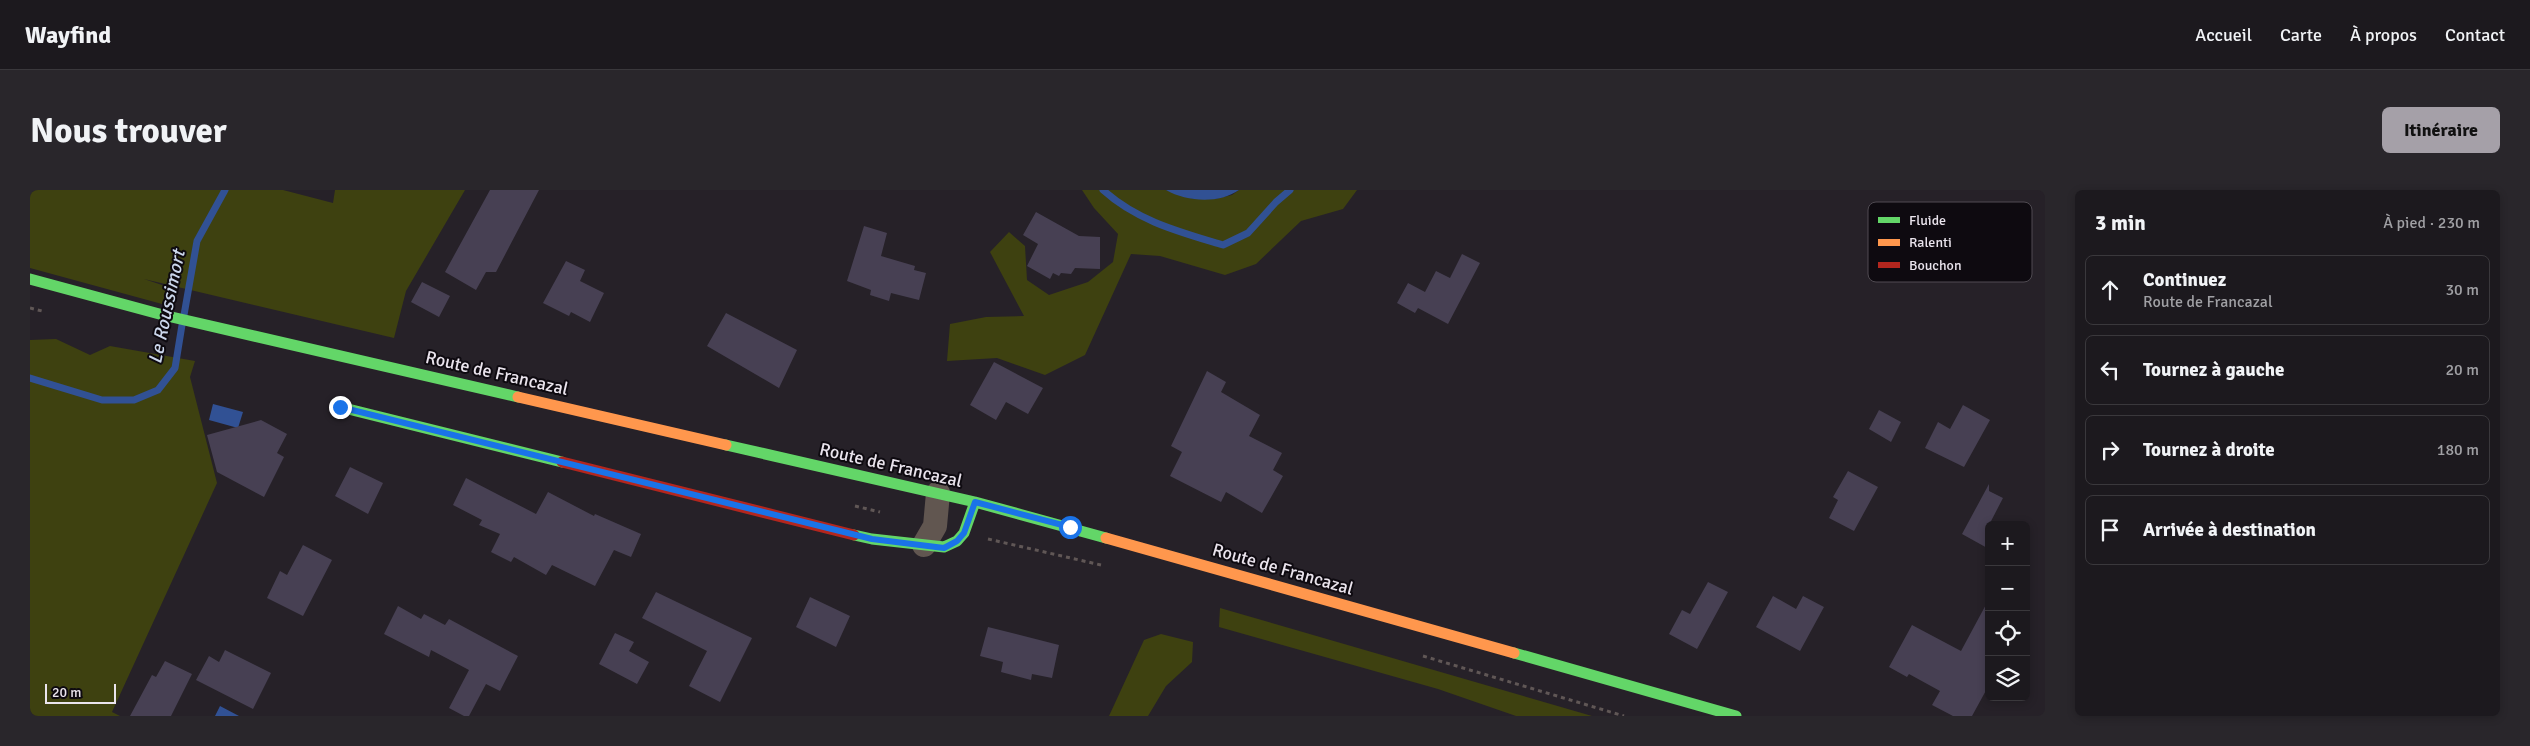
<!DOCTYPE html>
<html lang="fr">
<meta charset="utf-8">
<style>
:root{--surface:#1c191e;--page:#29262b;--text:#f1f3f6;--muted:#a0a0a4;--line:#3a383c;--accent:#a5a0a8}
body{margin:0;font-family:Signika,sans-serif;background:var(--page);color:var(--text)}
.controls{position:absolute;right:15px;bottom:15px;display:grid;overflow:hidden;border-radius:8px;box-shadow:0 2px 8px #0003}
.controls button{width:45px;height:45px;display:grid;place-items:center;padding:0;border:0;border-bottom:1px solid var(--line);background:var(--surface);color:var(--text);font:25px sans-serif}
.scale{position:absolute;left:15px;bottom:12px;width:71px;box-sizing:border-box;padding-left:5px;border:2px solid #eae4ed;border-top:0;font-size:14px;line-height:18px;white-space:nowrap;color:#eae4ed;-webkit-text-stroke:4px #0e0a10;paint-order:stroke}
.stop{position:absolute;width:15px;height:15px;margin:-11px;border:4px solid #1a73e8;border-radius:50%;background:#fff}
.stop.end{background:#1a73e8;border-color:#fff;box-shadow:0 1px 5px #0008}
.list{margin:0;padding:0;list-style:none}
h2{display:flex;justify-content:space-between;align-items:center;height:65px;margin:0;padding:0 20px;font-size:21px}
h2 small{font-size:16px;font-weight:400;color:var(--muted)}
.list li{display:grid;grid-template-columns:32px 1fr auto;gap:15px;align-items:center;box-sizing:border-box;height:70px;margin:0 10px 10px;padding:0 10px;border:1px solid var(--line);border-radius:8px}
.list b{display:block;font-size:19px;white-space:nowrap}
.list p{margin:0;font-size:16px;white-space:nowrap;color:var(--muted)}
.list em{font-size:16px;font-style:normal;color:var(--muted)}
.icon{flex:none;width:28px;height:28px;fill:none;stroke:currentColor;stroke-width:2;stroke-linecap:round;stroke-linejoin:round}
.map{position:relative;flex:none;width:2015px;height:526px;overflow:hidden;border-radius:8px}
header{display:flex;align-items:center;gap:30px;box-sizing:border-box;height:70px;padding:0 25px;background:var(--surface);border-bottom:1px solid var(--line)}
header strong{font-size:24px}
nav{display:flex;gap:28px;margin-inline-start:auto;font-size:18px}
.intro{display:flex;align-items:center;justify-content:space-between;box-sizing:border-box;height:120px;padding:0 30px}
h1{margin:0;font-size:35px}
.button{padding:12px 22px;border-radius:8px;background:var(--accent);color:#111;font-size:18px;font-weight:700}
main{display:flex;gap:30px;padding:0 30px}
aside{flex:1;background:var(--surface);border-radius:8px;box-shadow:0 2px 8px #0003}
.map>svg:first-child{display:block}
</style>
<header>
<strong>Wayfind</strong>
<nav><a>Accueil</a><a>Carte</a><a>À propos</a><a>Contact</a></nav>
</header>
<div class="intro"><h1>Nous trouver</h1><a class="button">Itinéraire</a></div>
<main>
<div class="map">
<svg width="2015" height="526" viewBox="0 0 2015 526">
<rect width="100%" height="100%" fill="#262128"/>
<!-- green -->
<path fill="#3e4110" d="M0,0h253l50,13 2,-13h130l-59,101 -12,47 -250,-59 24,8 -6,17 -132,-36z
M1052,0h84l28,9h21l17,-4 7,-5h118l-14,19 -42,12 -45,43 -31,11 -65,-19 -29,-2 -46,101 -40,20 -48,-17 -50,3 3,-37 36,-7 38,-1 -34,-64 19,-20 16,14 2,34 22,15 39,-13 25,-20 5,-28 -24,-26z
M26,149l34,16 20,-9 85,15 -5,16 27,106 -105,229 8,4h-90v-376z
M1190,418l372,108h-76l-78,-27 -219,-62z
M1131,444l32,8 -1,20 -26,24 -18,30h-39l35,-76z"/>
<!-- water -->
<path fill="#315194" d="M1136,0h73c-20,14 -52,12 -73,0z
M183,214l30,8 -5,16 -29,-8z
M190,516l19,10h-24z"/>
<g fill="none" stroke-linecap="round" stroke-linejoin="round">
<!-- stream -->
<path stroke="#315194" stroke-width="7" d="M1073,0c34,31 77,42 120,55l25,-12 28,-31 14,-12
M154,125l13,-74 28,-51
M0,188l72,22h32l24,-10 17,-22 7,-43"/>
</g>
<!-- building -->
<path fill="#474053" d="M460,0h49l-43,82h-10l-10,18 -31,-18z
M1006,22l43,24 21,1v32l-25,-1 -4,6 -10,-1 -2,3 -6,-3 -3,6 -23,-13 11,-22 -15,-9z
M834,36l23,7 -6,23 34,10 -1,4 12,3 -7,27 -28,-7 -2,8 -19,-6 1,-5 -24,-9z
M1432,64l18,9 -32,61 -30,-16 -3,5 -18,-10 11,-20 17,9 11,-21 14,7z
M536,71l19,9 -5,11 24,12 -14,29 -19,-10 -2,4 -26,-13z
M392,92l28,14 -11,21 -28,-15z
M696,123l71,37 -18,38 -72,-42z
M964,172l49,26 -15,26 -22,-12 -10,18 -26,-15z
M1177,181l19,11 -5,10 39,23 -11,21 33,17 -9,17 10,6 -21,37 -36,-21 -5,10 -51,-26 12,-24 -11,-6z
M1933,215l27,15 -26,47 -39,-19 13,-26 12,7z
M1849,220l22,12 -10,20 -22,-13z
M231,230l26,14 -10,19 7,4 -20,40 -47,-25 -10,-37z
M320,277l33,16 -15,31 -33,-18z
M1818,281l30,16 -24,44 -25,-13 9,-18 -5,-3z
M436,288l70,36 12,-22 46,24 1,-2 46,20 -10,23 -17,-7 -19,36 -43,-21 -6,10 -32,-18 -3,5 -20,-10 9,-18 -21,-9 3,-5 -29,-15z
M1959,294v7l14,7 -14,27v24l-27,-15z
M273,355l29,15 -29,56 -36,-18 13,-27 7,4z
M1678,392l20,10 -31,57 -28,-15 13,-24 8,4z
M626,402l96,46 -32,64 -31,-16 18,-35 -65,-33z
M1743,406l23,13 7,-13 21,11 -24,44 -44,-24z
M780,407l40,19 -14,31 -40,-20z
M1959,409v86l-17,31h-19l-21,-11 8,-14 -31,-17 -2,3 -18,-10 23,-42 49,26z
M368,416l23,13 3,-5 21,11 4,-6 69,37 -18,35 -14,-7 -17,32h-5l-15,-8 20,-38 -38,-20 -2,7 -45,-23z
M958,437l71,18 -7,33 -20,-4 -1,6 -30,-8 2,-10 -23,-6z
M585,443l19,9 -5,9 20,11 -12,22 -38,-20z
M195,460l46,23 -18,36 -57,-29 13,-24 10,6z
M135,471l27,13 -21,42h-41l22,-41 4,2z"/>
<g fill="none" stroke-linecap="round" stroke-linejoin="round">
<!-- path -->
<path stroke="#605756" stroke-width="3" stroke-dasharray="4 4" stroke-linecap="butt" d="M0,118l12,3
M825,316l25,6
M958,349l113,26
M1393,466l201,60"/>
<!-- street -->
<path stroke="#615650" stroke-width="24" d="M894,355l11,-19 3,-33"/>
<!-- fast -->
<path stroke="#63d668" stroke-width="11" d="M0,89l133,36 355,82
M310,217l222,55
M696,255l249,57 131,36
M824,345l18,4 72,8 13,-6 7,-8 11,-31
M1484,463l222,63"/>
<!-- slow -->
<path stroke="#ff974d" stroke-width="11" d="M488,207l208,48
M1076,348l408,115"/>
<!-- jam -->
<path stroke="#b3261e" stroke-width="11" d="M532,272l292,73"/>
</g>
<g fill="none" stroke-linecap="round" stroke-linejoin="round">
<!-- route -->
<path stroke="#1a73e8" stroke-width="6" d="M310,217l532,132 72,9 13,-7 7,-8 11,-31 95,25"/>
</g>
<g text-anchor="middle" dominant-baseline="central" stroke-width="4" stroke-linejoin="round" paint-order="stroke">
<!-- street labels -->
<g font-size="18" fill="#eae4ed" stroke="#0e0a10">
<text transform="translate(467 183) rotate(13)">Route de Francazal</text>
<text transform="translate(861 275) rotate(13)">Route de Francazal</text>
<text transform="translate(1253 379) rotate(16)">Route de Francazal</text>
</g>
<!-- water labels -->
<g font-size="19" font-style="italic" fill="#cbd6eb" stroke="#0e0a10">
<text transform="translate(137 117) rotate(-78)">Le Roussimort</text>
</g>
</g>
<!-- legend -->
<rect x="1838" y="12" width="164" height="80" rx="8" fill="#0e0a10" stroke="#504b52" stroke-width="1"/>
<rect x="1848" y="27" width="22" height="6" fill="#63d668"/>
<rect x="1848" y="49" width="22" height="7" fill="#ff974d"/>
<rect x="1848" y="72" width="22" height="6" fill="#b3261e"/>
<g font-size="14" fill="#eae4ed">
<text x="1879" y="35">Fluide</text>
<text x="1879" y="57">Ralenti</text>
<text x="1879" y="80">Bouchon</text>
</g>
</svg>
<div class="controls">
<button>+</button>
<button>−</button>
<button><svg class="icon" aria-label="locate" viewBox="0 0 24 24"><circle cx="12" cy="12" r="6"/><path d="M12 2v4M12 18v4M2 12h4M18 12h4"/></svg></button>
<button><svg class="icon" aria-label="layers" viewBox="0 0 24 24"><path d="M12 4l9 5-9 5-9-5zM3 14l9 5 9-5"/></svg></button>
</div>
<div class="scale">20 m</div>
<div class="stop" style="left:1040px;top:337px"></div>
<div class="stop end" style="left:310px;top:217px"></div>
</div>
<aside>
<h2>3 min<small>À pied · 230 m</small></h2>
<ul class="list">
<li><svg class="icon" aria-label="ahead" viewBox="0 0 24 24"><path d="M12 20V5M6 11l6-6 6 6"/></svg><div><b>Continuez</b><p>Route de Francazal</p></div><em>30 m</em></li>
<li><svg class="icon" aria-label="left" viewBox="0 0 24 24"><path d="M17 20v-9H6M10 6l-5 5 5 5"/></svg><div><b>Tournez à gauche</b></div><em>20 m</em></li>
<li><svg class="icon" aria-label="right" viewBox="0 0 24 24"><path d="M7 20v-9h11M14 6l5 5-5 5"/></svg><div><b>Tournez à droite</b></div><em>180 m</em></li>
<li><svg class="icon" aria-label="arrive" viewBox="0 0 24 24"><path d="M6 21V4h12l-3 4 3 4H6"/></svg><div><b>Arrivée à destination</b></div></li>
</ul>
</aside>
</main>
